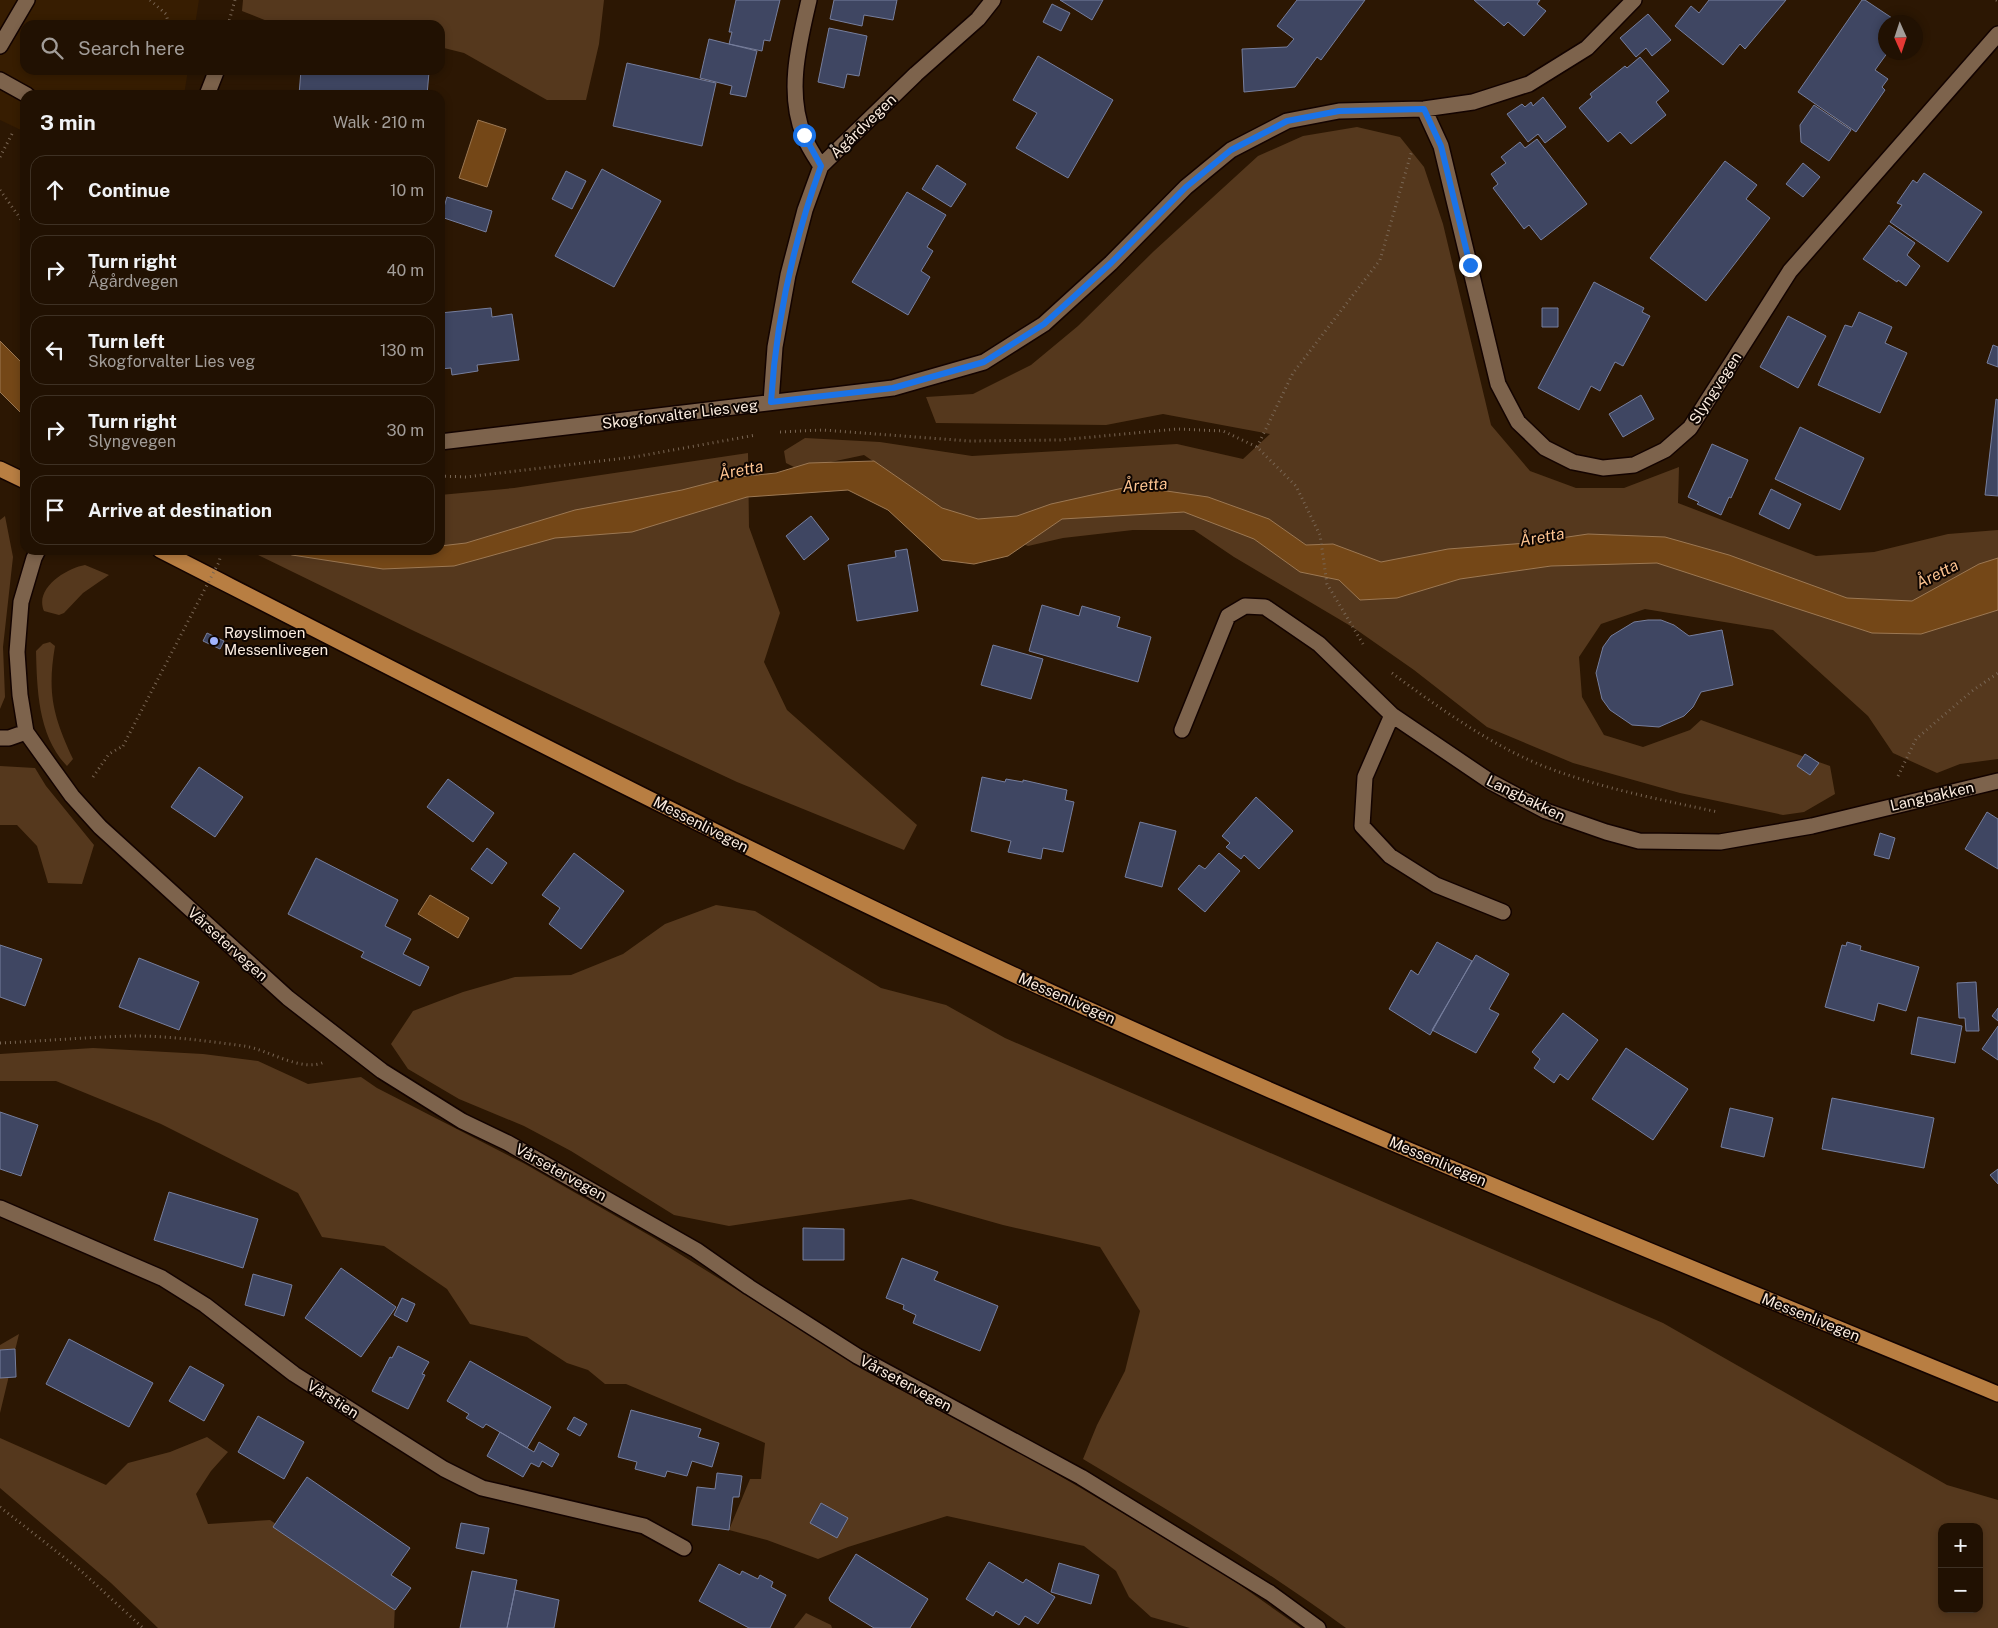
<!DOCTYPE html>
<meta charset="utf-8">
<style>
:root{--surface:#211102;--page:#291a0c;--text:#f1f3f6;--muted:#a29d99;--line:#3e3124}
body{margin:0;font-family:"Public Sans",sans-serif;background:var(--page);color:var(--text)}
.controls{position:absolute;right:15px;bottom:15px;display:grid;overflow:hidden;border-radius:10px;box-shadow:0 2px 8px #0003}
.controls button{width:45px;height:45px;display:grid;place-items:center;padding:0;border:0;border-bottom:1px solid var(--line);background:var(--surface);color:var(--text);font:25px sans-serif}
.compass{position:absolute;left:1878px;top:15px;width:45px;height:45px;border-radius:50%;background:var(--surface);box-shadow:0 2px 8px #0003;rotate:177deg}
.stop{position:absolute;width:15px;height:15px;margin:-11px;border:4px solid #1a73e8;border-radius:50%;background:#fff}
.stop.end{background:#1a73e8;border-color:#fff;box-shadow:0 1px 5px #0008}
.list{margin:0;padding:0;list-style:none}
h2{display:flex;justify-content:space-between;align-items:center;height:65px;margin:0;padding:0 20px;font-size:21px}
h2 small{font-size:16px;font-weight:400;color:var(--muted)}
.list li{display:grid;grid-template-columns:32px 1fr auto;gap:15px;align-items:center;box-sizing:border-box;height:70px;margin:0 10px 10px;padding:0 10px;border:1px solid var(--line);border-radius:15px}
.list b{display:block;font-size:19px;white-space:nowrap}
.list p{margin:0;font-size:16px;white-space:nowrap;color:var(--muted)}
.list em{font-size:16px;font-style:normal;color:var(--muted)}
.icon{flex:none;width:28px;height:28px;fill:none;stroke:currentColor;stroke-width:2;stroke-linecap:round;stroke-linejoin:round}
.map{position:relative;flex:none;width:1998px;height:1628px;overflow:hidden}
.search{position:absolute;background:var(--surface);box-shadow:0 2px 8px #0003;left:20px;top:20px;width:425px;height:55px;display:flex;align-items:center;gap:12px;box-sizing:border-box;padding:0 18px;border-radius:15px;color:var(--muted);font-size:19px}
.panel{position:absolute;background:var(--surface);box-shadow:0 2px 8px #0003;left:20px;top:90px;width:425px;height:465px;border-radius:15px}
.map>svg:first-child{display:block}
</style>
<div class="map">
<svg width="1998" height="1628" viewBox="0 0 1998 1628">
<rect width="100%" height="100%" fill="#2c1703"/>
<!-- built -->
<path fill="#371d01" d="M0,0h199l-4,25h-170v45h163l-4,25h-159v37l-25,-12z"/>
<!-- green -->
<path fill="#55381d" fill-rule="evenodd" d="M243,0h361l-5,44 -13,56h-39l-83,-47 -24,-6v-22h-163l-35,-14z
M1357,127l43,10 24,30 19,57 48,201 39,46 46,17h48l55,-21 -1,36 138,53 58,-4 74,-18 50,-4v229l-38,5 -23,9 -44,-20 -25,-37 -95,-86 -128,-21 -44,15 -22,33 3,40 22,38 39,12 47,-17 11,-10 129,46 5,28 -31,18 -21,3 -103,-22 -107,-30 -86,-36 -73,-57 -60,-42 -120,-71 -40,-27h-61l-70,8 -35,8 -98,-40 -34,-29 -32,-22 -66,14 -12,-6 -2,-12 21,-13 75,4 92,14 205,-12 66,15 27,-25 -107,-20 -57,11 -170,-2 -10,-26 47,-3 58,-29 47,-39 76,-75 104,-95 45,-20z
M748,453l1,74 31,86 -16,49 23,48 130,115 -13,25 -167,-68 -323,-151 -166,-81h192v-55l74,-7z
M5,516l8,41 -10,90 2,50 -5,12v-189z
M85,565l24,10 -26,18 -19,20 -5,2 -15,-4c-10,-23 23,-43 41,-46z
M50,642l5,4c-8,47 -2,70 18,113l-6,7c-29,-30 -30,-77 -31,-115l7,-7z
M0,766l35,2 11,18 48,59 -12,39 -34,-1 -11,-37 -20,-21h-17z
M716,905l39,6 126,77 65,17 59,33 658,285 284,162 51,15v128h-652c-84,-61 -174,-116 -263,-169l14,-34 28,-54 15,-60 -40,-64 -97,-22 -92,-26 -182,27 -55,-11 -103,-64 -47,-25 -65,-27 -51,-30 -17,-25 22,-33 50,-19 52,-15 56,-2 52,-21 42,-30zM1942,1527h37v82h-37z
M93,1048l110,6 55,7 50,23 53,-7 16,11 148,76 129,74 228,142 135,71 62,36 144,86 78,55h-111l-39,-11 -22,-20 -13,-26 -32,-25 -137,-30 -99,31 -30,12 -51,-19 -38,-10 21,-51h11l4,-36 -139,-59h-21l-17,-14 -21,-7 -40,-26 -57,-13 -23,-35 -63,-43 -62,-9 -24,-44 -137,-69 -105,-43h-56v-27z
M19,1334l-19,79v-68z
M207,1437l21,15 -17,19 -15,23 12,30 62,-4 125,84 -1,24h-236l-47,-45 -111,-95v-50l106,47 22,-22 42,-11z
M806,1613l25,12 1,3h-38z"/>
<!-- water -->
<path fill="#744717" stroke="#9c7853" d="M478,120l28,9 -19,58 -28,-9z
M0,341l25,25v51l-25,-25z
M874,461l68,47 36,11 39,-3 34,-12 81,-18 76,11 61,22 37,26 27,-1 48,18 67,-13 79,-6 61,-9 77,3 64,18 118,43 65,3 67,-37 19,-6v52l-77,24 -49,-1 -215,-70 -106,3 -91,13 -63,19 -37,2 -21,-20 -39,-8 -46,-33 -70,-27 -122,7 -54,37 -34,8 -32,-4 -54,-50 -40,-20 -101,7 -115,35 -77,6 -101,28 -71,3 -91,-14 -14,-5h162v-4l26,-3 109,-33 107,-20 46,-12 48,-5 33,-10z
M430,895l39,23 -11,20 -40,-24z"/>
<!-- building -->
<path fill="#3f4662" stroke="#767e9d" d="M736,0h44l-10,41 -6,-1 -2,11 -33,-7 3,-12h-3z
M834,0h63l-4,20 -29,-5 -2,11 -32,-7z
M1060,0h43l-11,20z
M1297,0h68l-44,60 -4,-3 -22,30 -51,5 -2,-43 45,-2 7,-8 -17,-13z
M1474,0h66l-3,4 9,7 -22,25 -16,-14 -4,4z
M1709,0h77l-41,49 -5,-5 -17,21 -48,-39 16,-20 8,7z
M1862,0h3l33,22h-12v30h2l-13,18 13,9 -6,8 3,3 -29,42 -58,-40z
M1052,4l18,9 -9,18 -18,-9z
M1648,14l23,26 -19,16 -6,-8 -10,9 -16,-19z
M829,28l38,8 -8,40 -12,-2 -3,14 -26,-6z
M709,39l48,12 -11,46 -16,-3 2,-8 -32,-8z
M1038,56l75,44 -45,78 -52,-30 21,-35 -24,-13z
M1640,57l29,34 -13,11 10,13 -35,29 -11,-12 -12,10 -29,-34 13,-11 -2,-3 35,-28 2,2z
M627,63l89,20 -14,63 -89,-20z
M301,70l128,2 -2,23h-128z
M1543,97l23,30 -21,16 -7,-9 -10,8 -21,-28 15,-10 3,3 6,-5 2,4z
M1814,105l37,25 -22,31 -28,-19 -1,-17z
M1537,139l50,65 -46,36 -12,-15 -5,4 -31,-41 5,-4 -7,-10 15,-11 -5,-6 19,-15 5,6z
M1725,161l32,24 -11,14 24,19 -64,83 -56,-43z
M1803,163l17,14 -17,20 -17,-13z
M937,165l29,19 -15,23 -29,-18z
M602,169l59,32 -47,86 -59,-31z
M566,171l20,10 -14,28 -20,-10z
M1924,173l58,39 -34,50 -58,-40 12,-17 -5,-2 16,-23 4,3z
M907,192l39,23 -19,32 6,4 -12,20 9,6 -22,38 -56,-33z
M447,197l45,14 -6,21 -45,-15z
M1889,225l26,18 -8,12 13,11 -14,20 -8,-6 -1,2 -34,-23z
M1594,282l50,26 -2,4 8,4 -27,50 -8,-4 -15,29 -9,-5 -12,24 -41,-22z
M491,308l1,9 20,-3 7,46 -42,5 1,6 -26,4 -1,-7 -11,1v-56z
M1542,308h16v19h-16z
M1859,312l33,15 -7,16 22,10 -27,60 -62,-28 27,-60 7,2z
M1788,316l38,20 -28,52 -38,-21z
M1993,345l5,2v20l-11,-4z
M1641,395l13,24 -31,18 -14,-23z
M1996,399l2,1v96l-13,-1z
M1800,427l64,31 -24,52 -65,-31z
M1712,444l36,16 -17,38 -2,-1 -8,18 -24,-11 2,-2 -11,-5z
M1771,489l30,15 -12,25 -30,-15z
M811,516l18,23 -25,21 -18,-24z
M907,549l11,62 -61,10 -9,-56 48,-8 -1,-6z
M1042,605l37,11 3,-10 38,11 -3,10 34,10 -13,45 -109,-31z
M1648,620h13l13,5 15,11 33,-6 11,55 -32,7 -8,15 -9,9 -25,11 -27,-2 -22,-15 -8,-11 -6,-26 7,-26 8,-11 23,-14z
M207,633l17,8 -4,8 -17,-8z
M993,645l50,14 -12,40 -50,-14z
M1805,754l14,9 -9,12 -13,-9z
M199,767l44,30 -28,40 -44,-30z
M982,777l23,5 1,-3 17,3v-2l44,10 -2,10 9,2 -11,50 -20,-4 -2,11 -33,-7 3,-11 -40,-10z
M448,779l46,34 -21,29 -46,-35z
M1256,797l37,34 -34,38 -15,-14 -3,4 -15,-12 4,-4 -8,-7z
M1987,812l11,7v50l-33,-20z
M1140,822l36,9 -14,56 -37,-10z
M1880,833l15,5 -6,21 -15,-4z
M487,848l20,15 -15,21 -21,-15z
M574,853l50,38 -43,58 -32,-25 11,-16 -18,-13z
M1219,853l21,18 -35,41 -27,-23 21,-24 6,4z
M316,858l82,42 -13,26 26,13 -8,15 26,13 -9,19 -59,-29 3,-5 -76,-38z
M1437,942l35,19 -42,74 -41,-26 22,-39 7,5z
M1847,942l14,4 -1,4 59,17 -13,44 -28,-8 -4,18 -49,-14 17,-62 4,1z
M0,945l42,14 -17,47 -25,-9z
M1476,955l33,19 -20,35 10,5 -23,39 -44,-23z
M139,958l60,24 -20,48 -60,-23z
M1976,982l3,49h-13l-1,-13h-6l-2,-35z
M1998,1008v13l-6,-5z
M1563,1013l35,27 -30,40 -8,-6 -6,9 -20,-15 6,-9 -8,-7z
M1918,1017l44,9 -7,37 -44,-9z
M1998,1026v34l-16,-11z
M1626,1048l62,41 -35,51 -61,-41z
M1832,1098l102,20 -10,50 -102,-19z
M1730,1108l43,10 -9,39 -43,-10z
M0,1112l38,13 -17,51 -21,-7z
M1998,1169v15l-8,-9z
M169,1192l89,27 -15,49 -89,-28z
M803,1228l41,1v31h-41z
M902,1258l36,14 -4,8 64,26 -18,45 -67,-28 3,-8 -13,-6 1,-4 -18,-7z
M341,1268l55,39 -35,50 -56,-39z
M253,1274l39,11 -8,31 -39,-11z
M402,1298l13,6 -8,18 -13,-7z
M69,1339l84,44 -24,44 -83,-43z
M398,1346l31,16 -7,12 3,1 -17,34 -36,-18 18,-34 2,1z
M15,1349l1,28 -16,1v-28z
M470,1361l81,46 -24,41 -41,-24 -3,4 -17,-10 3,-4 -22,-13z
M190,1366l34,19 -20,36 -35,-20z
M631,1410l70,19 -3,8 21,6 -7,24 -20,-6 -5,15 -20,-5 -2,6 -30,-8 2,-7 -19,-5z
M258,1416l46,26 -20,37 -46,-27z
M574,1417l13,7 -7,12 -13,-7z
M500,1432l34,20 5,-10 20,12 -7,13 -10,-6 -3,6 -8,-4 -8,14 -36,-21z
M717,1473l25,3 -3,21h-6l-4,33 -37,-5 5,-38 18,2z
M307,1477l103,71 -19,27 20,13 -16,22 -122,-83z
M821,1503l27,15 -11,20 -27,-15z
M461,1523l28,5 -5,26 -28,-6z
M856,1554l72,45 -18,29h-36l-44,-27 -1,-3z
M989,1562l34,21 3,-4 29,18 -17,27 -13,-8 -6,9 -23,-14 -3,5 -27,-17z
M1059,1563l40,12 -8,29 -40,-12z
M719,1564l21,11 2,-4 16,8 2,-4 13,7 -2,5 15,8 -16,33h-21l-50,-27z
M472,1571l45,9 -10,48h-47z
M515,1590l44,10 -5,28h-47z"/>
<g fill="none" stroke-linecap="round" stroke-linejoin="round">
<!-- minor casing -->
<g stroke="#130300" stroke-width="18">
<path id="minor" d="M809,0c-10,43 -23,93 -5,136 4,11 11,21 17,30
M0,46l27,-46
M0,80l27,15
M207,95l9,-23
M1424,109l17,37 57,238 20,38 27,26 28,14 30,6 31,-3 31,-15 25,-22 100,-157 208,-237
M771,402l4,-55 13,-72 17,-65 16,-44 95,-92 62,-55 15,-19
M440,442l453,-54 91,-26 60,-38 67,-61 75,-76 45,-37 56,-29 52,-10 85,-2 49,-7 56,-18 58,-36 47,-48
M38,550l-4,8 -13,44 -4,50 3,43 6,37 46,64 28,31 188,171 94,73 80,50 46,22 188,107 53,37 108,69 224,121 189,116 48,35
M1392,715l-27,62 -3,49 28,30 46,29 67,27
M1182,730l46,-114 17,-10 20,1 54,37 73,71 99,67 55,29 60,21 33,9 81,1 92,-16 186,-45
M0,738h9l17,-6
M0,1208l162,70 43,27 89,69 150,95 38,19 162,38 40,22"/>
</g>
<!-- major casing -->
<g stroke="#130300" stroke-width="18">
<path id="major" d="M0,469l25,12
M160,550c295,151 591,304 893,443 311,143 629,271 945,401"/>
</g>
<!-- path -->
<path stroke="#796654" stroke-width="3" stroke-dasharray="1 4" stroke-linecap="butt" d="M150,0l16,14 3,11
M1996,0l2,1
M228,25l7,-25
M0,157l13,-25
M0,190l25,35
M780,432l43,-2 146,11 91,-1 117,-11 46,2 34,16 39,39 24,49 7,49 36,60
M1257,447l36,-74 87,-113 32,-110
M440,476l26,1 168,-20 122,-22
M1392,673c47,35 104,76 159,96 54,20 111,31 167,43
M1898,776l18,-37 56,-48 26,-18
M93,777l16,-23 14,-8
M0,1043c44,-2 89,-6 133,-7 37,0 74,5 111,10 23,3 58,27 80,16
M0,1507l80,63 63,58"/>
<!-- minor -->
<use href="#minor" stroke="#7d634c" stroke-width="15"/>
<!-- major -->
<use href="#major" stroke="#b87e42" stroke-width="15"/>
<!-- path-bridge -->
<path stroke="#796654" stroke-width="3" stroke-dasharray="1 4" stroke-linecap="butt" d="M123,746l96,-184 3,-12"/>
</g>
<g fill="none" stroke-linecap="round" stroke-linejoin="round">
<!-- route -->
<path stroke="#1a73e8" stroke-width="6" d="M804,135l17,31c-28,77 -45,155 -50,236l122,-14 91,-26 60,-38 67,-61 75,-76 45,-37 56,-29 52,-10 85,-2 17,37 29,119"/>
</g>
<!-- markers -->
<circle fill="#a0b3fd" stroke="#0e0501" stroke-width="2" cx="214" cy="641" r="5"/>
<g text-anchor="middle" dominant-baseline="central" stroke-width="4" stroke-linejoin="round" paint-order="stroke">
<!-- street labels -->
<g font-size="15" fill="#fbecdf" stroke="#0e0501">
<text transform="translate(863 126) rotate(-44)">Ågårdvegen</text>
<text transform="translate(1715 388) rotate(-57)">Slyngvegen</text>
<text transform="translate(680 414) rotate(-7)">Skogforvalter Lies veg</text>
<text transform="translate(1932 796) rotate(-13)">Langbakken</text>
<text transform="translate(1526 798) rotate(26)">Langbakken</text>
<text transform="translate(701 824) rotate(27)">Messenlivegen</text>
<text transform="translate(228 944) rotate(42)">Vårsetervegen</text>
<text transform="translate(1067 998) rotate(24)">Messenlivegen</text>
<text transform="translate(1438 1161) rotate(23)">Messenlivegen</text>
<text transform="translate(561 1172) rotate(29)">Vårsetervegen</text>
<text transform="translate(1811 1317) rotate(22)">Messenlivegen</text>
<text transform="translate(906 1383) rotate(28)">Vårsetervegen</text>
<text transform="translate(333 1399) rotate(32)">Vårstien</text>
</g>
<!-- poi labels -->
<g font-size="15" fill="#fbecdf" stroke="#0e0501" text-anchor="start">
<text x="224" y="632">Røyslimoen<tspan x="224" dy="17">Messenlivegen</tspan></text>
</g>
<!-- water labels -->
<g font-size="16" font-style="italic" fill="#fcc390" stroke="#0e0501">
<text transform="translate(741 470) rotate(-11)">Åretta</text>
<text transform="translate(1145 485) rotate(-4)">Åretta</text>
<text transform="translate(1542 537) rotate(-10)">Åretta</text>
<text transform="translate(1937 574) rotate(-27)">Åretta</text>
</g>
</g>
</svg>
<div class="controls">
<button>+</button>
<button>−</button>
</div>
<svg class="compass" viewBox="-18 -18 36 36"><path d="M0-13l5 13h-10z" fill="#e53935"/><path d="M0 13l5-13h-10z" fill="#a29d99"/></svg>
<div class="stop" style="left:804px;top:135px"></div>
<div class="stop end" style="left:1470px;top:265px"></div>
<div class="search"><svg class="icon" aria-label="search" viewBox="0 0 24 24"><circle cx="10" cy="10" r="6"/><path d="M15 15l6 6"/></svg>Search here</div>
<section class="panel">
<h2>3 min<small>Walk · 210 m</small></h2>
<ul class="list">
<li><svg class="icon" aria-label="ahead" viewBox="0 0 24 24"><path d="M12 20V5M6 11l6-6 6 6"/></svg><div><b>Continue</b></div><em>10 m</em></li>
<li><svg class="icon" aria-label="right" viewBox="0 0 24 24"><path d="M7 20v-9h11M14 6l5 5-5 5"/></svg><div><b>Turn right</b><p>Ågårdvegen</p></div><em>40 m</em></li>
<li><svg class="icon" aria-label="left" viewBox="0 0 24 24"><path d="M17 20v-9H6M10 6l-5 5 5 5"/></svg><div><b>Turn left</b><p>Skogforvalter Lies veg</p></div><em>130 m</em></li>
<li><svg class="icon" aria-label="right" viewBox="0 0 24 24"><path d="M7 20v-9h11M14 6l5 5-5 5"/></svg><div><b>Turn right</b><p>Slyngvegen</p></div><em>30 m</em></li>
<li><svg class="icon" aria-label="arrive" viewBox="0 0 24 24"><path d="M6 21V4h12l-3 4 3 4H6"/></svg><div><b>Arrive at destination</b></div></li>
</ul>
</section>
</div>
